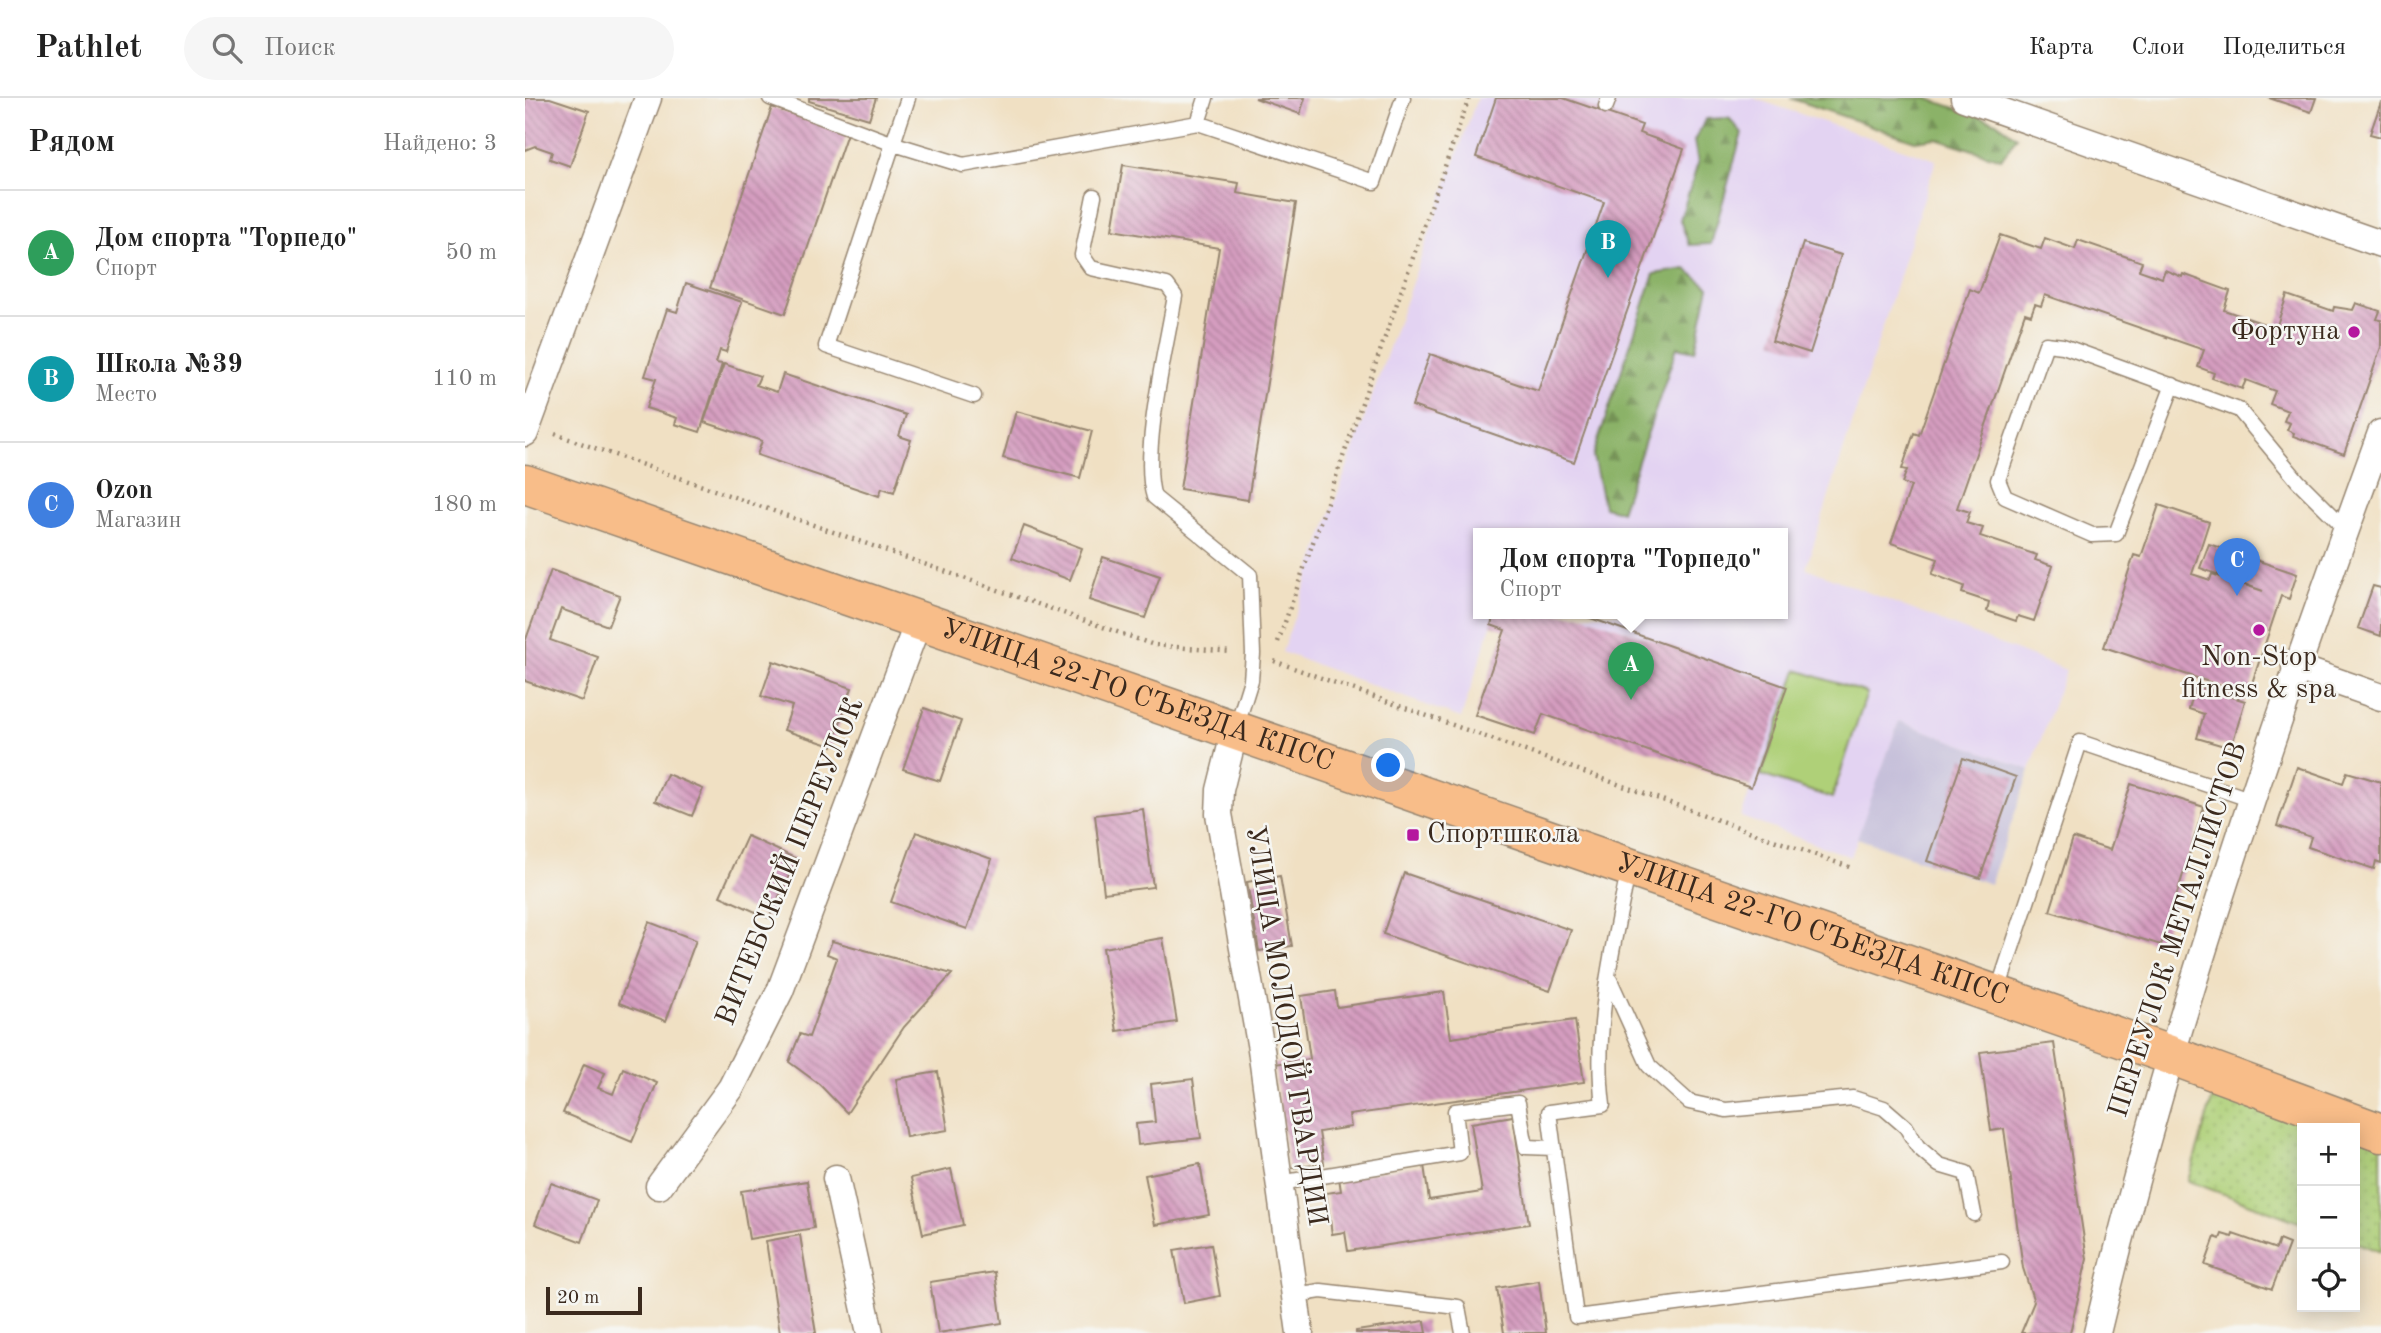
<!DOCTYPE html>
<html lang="ru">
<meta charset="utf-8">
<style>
:root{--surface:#fff;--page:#f6f6f6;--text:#222;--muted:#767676;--line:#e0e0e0;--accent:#b5179e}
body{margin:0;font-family:"Old Standard TT",serif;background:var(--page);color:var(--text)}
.controls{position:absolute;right:21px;bottom:21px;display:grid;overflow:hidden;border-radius:0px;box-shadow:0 4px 18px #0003}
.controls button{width:63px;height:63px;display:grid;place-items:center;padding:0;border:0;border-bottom:2px solid var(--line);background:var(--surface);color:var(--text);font:35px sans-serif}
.scale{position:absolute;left:21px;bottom:18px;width:96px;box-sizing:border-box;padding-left:7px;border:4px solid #3b2a1e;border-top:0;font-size:19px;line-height:24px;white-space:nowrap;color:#3b2a1e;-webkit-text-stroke:5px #f6f6f2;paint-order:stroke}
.you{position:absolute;left:864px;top:668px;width:24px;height:24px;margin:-18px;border:5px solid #fff;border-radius:50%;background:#1a73e8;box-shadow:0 0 0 10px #1a73e833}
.badge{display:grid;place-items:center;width:46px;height:46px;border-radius:50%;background:var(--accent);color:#fff;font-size:23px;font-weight:700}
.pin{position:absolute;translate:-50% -58px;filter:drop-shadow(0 2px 4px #0008)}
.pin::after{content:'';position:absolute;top:37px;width:24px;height:21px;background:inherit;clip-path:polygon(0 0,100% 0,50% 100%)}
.popup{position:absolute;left:948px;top:430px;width:315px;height:91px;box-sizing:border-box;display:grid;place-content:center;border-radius:0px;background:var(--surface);filter:drop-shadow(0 2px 5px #0005);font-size:23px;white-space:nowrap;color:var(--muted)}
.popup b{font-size:26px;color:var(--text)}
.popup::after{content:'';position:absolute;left:50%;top:100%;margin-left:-14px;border:14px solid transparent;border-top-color:var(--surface)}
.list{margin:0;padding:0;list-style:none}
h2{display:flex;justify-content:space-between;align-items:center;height:91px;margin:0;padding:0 28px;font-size:30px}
h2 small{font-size:23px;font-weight:400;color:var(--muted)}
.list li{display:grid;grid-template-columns:46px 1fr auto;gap:21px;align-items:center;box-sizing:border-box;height:126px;padding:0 28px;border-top:2px solid var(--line)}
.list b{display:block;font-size:26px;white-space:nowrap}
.list p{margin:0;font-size:23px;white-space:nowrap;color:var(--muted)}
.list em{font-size:23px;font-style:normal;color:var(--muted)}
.icon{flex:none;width:38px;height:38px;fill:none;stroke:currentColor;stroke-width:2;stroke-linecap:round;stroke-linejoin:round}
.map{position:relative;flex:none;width:1856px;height:1235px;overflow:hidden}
header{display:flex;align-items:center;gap:42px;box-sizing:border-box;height:98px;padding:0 35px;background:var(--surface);border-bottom:2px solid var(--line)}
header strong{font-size:33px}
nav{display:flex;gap:38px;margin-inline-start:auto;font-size:24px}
.search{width:490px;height:63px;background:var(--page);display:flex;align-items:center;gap:18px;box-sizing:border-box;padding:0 24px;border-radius:38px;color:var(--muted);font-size:26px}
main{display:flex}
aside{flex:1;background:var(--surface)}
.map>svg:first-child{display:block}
</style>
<header>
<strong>Pathlet</strong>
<div class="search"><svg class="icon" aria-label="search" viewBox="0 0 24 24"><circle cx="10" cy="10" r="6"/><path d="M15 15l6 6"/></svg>Поиск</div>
<nav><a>Карта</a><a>Слои</a><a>Поделиться</a></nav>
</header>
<main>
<aside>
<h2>Рядом<small>Найдено: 3</small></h2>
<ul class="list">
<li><span class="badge" style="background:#2e9e5b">A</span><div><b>Дом спорта &quot;Торпедо&quot;</b><p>Спорт</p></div><em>50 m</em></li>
<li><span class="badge" style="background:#0f9aa8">B</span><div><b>Школа №39</b><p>Место</p></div><em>110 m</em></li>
<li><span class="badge" style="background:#3f7fe0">C</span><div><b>Ozon</b><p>Магазин</p></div><em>180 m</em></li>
</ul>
</aside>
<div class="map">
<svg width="1856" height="1235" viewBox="0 0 1856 1235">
<defs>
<pattern id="grass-dots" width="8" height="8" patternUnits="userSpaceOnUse" patternTransform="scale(1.75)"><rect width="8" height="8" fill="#afd078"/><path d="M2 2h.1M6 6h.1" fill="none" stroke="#97b367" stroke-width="1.8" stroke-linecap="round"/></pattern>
<pattern id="forest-firs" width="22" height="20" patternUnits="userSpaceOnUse" patternTransform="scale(1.75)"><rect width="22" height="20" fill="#8bb268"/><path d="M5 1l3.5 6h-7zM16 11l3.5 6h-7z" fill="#739155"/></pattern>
<pattern id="building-back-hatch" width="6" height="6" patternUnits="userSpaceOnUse" patternTransform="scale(1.75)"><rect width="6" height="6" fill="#d59dc0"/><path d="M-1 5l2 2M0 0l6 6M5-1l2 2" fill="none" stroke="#ae809b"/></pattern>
</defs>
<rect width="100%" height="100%" fill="#f6f6f2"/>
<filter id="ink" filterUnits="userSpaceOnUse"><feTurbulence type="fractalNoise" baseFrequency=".0143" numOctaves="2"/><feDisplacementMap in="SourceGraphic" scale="14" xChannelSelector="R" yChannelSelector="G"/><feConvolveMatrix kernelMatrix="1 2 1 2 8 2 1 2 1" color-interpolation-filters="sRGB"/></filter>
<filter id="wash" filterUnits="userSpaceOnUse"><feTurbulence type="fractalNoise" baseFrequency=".00686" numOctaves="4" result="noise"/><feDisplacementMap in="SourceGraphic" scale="28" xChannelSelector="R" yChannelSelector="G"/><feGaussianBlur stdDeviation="1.57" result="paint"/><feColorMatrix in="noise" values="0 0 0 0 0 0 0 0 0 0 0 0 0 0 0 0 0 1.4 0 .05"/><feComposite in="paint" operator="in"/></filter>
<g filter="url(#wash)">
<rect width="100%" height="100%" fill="#f0e0c3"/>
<!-- built -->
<path fill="#e3d3f2" d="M952,0h276l183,62 -130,408 260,102 -36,100 -131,-49 -48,136 -110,-40 45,-130 -207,-73h204v-80h-304v80h16l-34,104 -179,-66z"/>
<!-- industrial -->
<path fill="#c6c0da" d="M1374,623l131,49 -40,114 -133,-46z"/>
<!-- grass -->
<path fill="url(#grass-dots)" stroke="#757d4b" stroke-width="2" d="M1695,975l161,61v118l-26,-10v-114h-53v95l-114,-42z"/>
<!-- forest -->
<path fill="url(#forest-firs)" stroke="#636e43" stroke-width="2" d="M1265,0h136l70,24 21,15 -16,22 -65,-21 -21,3z
M1204,20l13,15 -31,111 -22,1 -9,-25 18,-57 -4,-22 12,-22z
M1161,171l23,18 -14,64 -18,-4 -56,164 -17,-4 -11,-51 61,-182z"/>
<!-- pitch -->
<path fill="#afd078" stroke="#757d4b" stroke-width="2" d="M1272,572l70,23 -35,105 -71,-23z"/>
<g id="blocks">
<!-- building -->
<path fill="url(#building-back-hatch)" d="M0,0h25l39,13 -19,55 -20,-7 2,-7 -17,-6 -10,4z
M284,0h67l-7,21 -60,-18z
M730,0h50l-5,16z
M971,0h67l79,27 -3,8 45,16 -110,313 -162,-56 18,-52 108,37 66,-189 -128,-45z
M1744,0h47l-5,14z
M1856,4v35l-11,-3z
M247,9l75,26 -62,181 -75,-26z
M598,67l116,18 -2,10 59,10 -48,297 -68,-11 39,-241 -107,-18z
M1475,137l41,14 4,-11 30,11 3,-9 64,22 -3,8 23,8 3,-8 17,7 1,-3 47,17 -6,19 52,18 11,-33 46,16 1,-4 19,3 3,-7 24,8 -3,8 4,1v27l-37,107 -51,-18 1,-3 -7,-3 3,-7 -6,-2 4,-10 -18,-7 5,-13 -29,-11 -4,9 -30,-11 2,-5 -16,-6 6,-17 -159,-55 -4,11 -6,-2 -4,11 -6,-2 -68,195 13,4 -4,11 17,5 -3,8 57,19 -2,5 18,6 -19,55 -16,-5 -2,5 -29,-10 2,-9 -27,-9 2,-7 -32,-12 6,-15 -47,-16 20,-57 -9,-3 5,-13 -5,-1 12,-36 5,2 51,-146 9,4z
M1278,145l38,12 -31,98 -38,-12z
M161,185l56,19 -16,50 -6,-2 -4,13 6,1 -22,68 -25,-8 2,-6 -31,-10 10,-29 -11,-3 22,-67 10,3z
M199,266l36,12 -4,9 21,7 6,-18 123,41 -7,21 12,4 -17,52 -12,-4 -3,8 -122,-41 5,-14 -58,-19z
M491,313l76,20 -12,47 -77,-20z
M1634,407l50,17 -17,52 18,6 2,-6 51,17 -63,-23 9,-24 88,30 -8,25 -8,-3 -33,99 -144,-48 30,-92 7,2z
M499,428l58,22 -12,32 -58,-22z
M578,459l57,19 -15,42 -56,-18z
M26,472l69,25 -12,31 -47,-17 -11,31 48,17 -16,44 -57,-20v-39z
M1848,488l8,2v48l-23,-8z
M969,516h85l208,73 -36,100 -208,-73 -8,21 -60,-20 30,-85 -14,-5z
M248,563l79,27 -20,58 -48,-16 8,-24 -31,-10z
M1671,588l49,15 -14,47 -34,-10 7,-24 -15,-5z
M399,610l37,13 -21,60 -37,-12z
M1438,660l53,19 -36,101 -53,-17z
M1772,669l46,16 4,-11 34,10v81l-5,-2 -2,8 -66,-22 3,-10 -34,-11z
M142,676l36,15 -11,27 -37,-15z
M1606,686l73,23 -43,138 -111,-34 23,-73 37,12z
M618,711l10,78 -49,6 -9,-78z
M391,734l76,27 -25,70 -76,-27z
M222,738l50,23 -28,59 -49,-22z
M879,775l167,57 -21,61 -167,-57z
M755,778l12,70 -33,5 -12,-69z
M124,824l47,18 -30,81 -47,-18z
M638,840l14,84 -60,9 -14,-83z
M307,843l120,33 -48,53 -57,86 -28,-29 -30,-22 11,-28 9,3 28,-79 -10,-4z
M810,893l2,16 107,-15 7,46 124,-18 9,62 -235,33 2,12 -32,5 5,32 -35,4 -15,-104 36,-5 -9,-63z
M1529,945l33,216 -17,74h-49l13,-31 -11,-34 -19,-139 -13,2 -11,-79z
M59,966l21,9 -7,15 15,6 10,-26 34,15 -25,59 -69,-29z
M413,974l10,58 -42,7 -10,-58z
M668,981l8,59 -63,7 -2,-21 19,-2 -4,-38z
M988,1018l16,108 -181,27 -3,-19 -13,2 -6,-41 15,-2 -2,-13 85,-13 5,35 53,-8 -11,-69z
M675,1066l9,51 -54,10 -10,-50z
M426,1071l12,56 -40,9 -12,-56z
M282,1083l7,47 -65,11 -8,-48z
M26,1085l46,17 -15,42 -47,-18z
M1697,1136l10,3 1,-3 43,15 3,-9 10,4 -17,45 -67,-24 10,-28 5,2z
M275,1137l16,98h-36l-14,-92z
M686,1146l9,52 -36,7 -10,-53z
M470,1174l7,51 -64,10 -8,-51z
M1014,1183l7,52h-42l-7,-45z
M900,1223l2,12h-71v-2z"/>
</g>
</g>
<g filter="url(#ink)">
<use href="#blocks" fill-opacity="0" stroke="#968570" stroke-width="2"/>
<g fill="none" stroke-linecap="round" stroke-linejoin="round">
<!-- lane casing -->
<g stroke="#968570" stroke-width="17">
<path id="lane" d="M245,0l121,45 72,22 235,-42 176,59 29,-84
M383,0l-82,248 148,50
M1081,8l3,-8
M673,25l8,-25
M569,98l-12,59 9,13 76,17 8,11c-8,48 -35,159 -21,201l96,78 3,79 -2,26 -15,48
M1648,287l-57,149 -24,1 -87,-38 -7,-17 48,-136 17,2 176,64 59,71 48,48
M1104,770c-16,77 -36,159 -26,237l-54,7 27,205 426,-55
M1085,882l39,86 40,36 37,8 127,-12 31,10 22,19 12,20 21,18 27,8 8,41
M1472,895l83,-251 172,58
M755,1085l180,-30 -5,-42 63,-8 8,44 28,1
M770,1197l26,-4 137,16 5,26"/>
</g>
<!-- street casing -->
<g stroke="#968570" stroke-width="29">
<path id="street" d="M1439,0l417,146
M0,335l123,-335
M1770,569l86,30
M710,632l-15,60 -1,24 42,235 39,284
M311,1080l34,155
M134,1088l72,-98 49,-97 138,-369
M1572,1235c73,-306 176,-604 284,-900"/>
</g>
<!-- primary casing -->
<g stroke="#968570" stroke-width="41">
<g id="primary">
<path id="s1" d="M0,386l1645,571 211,78"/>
</g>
</g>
<!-- path -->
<path stroke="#968570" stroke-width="4.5" stroke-dasharray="2 5" stroke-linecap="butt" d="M30,336l599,211 77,7
M753,544l191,-544
M749,563l578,207"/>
<!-- lane -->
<use href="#lane" stroke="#fff" stroke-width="14"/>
<!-- street -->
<use href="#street" stroke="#fff" stroke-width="26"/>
<!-- primary -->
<use href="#primary" stroke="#f8bd89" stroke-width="38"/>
</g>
</g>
<!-- markers -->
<g fill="#b5179e" stroke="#f6f6f2" stroke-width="2.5">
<circle cx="1829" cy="234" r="7"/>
<circle cx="1734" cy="532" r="7"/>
<rect x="881" y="730" width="14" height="14" rx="3.5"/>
</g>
<g text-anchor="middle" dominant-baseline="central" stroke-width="5" stroke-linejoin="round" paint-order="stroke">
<!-- poi labels -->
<g font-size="28" fill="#3b2a1e" stroke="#f6f6f2" text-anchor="end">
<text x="1815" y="234">Фортуна</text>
<text x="1734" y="560" text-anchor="middle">Non-Stop<tspan x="1734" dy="32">fitness &amp; spa</tspan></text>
<text x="902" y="737" text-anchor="start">Спортшкола</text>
</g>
<!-- street labels -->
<g font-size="28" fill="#3b2a1e" stroke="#f6f6f2">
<text stroke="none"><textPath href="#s1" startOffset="648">УЛИЦА 22-ГО СЪЕЗДА КПСС</textPath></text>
<text transform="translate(266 764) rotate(-68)">ВИТЕБСКИЙ ПЕРЕУЛОК</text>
<text stroke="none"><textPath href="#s1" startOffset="1362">УЛИЦА 22-ГО СЪЕЗДА КПСС</textPath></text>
<text transform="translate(1654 832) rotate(-72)">ПЕРЕУЛОК МЕТАЛЛИСТОВ</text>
<text transform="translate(760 928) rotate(81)">УЛИЦА МОЛОДОЙ ГВАРДИИ</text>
</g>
</g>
</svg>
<div class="controls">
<button>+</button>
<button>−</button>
<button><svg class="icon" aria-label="locate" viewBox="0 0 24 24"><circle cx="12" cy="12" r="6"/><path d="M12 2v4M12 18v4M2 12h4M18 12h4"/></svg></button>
</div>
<div class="scale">20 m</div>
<div class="you"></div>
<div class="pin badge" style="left:1106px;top:602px;background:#2e9e5b">A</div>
<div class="popup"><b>Дом спорта &quot;Торпедо&quot;</b>Спорт</div>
<div class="pin badge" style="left:1083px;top:180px;background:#0f9aa8">B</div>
<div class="pin badge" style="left:1712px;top:498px;background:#3f7fe0">C</div>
</div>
</main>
